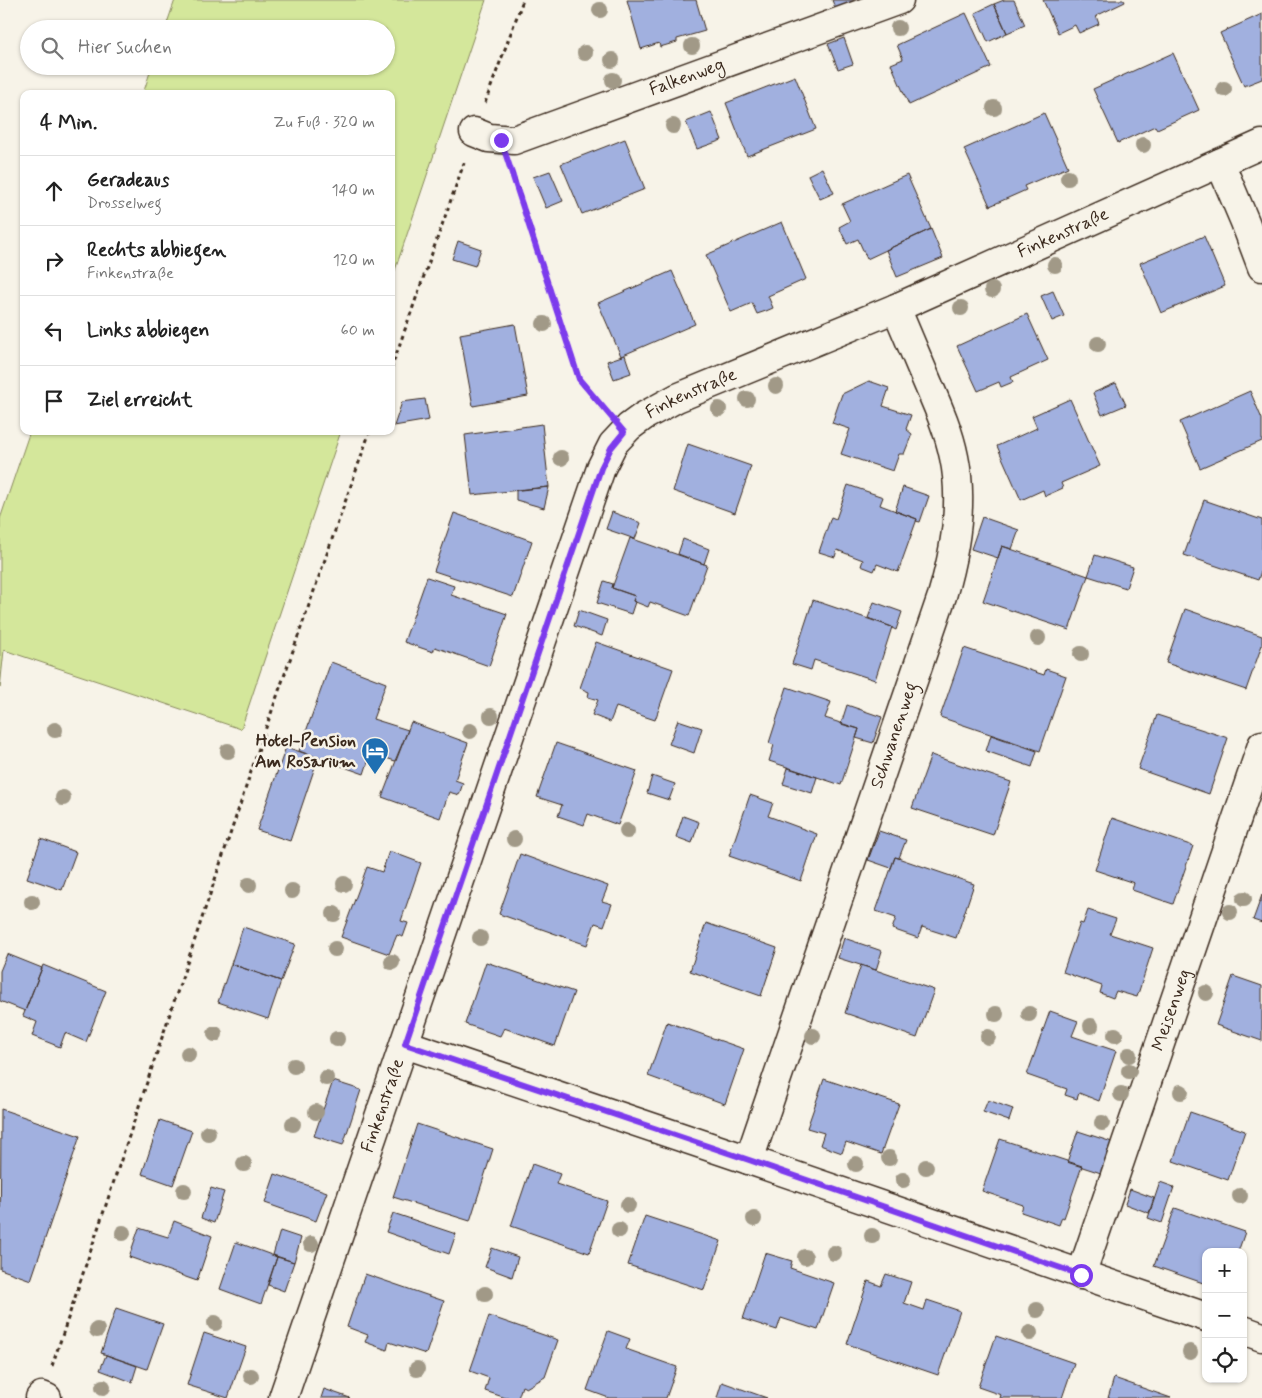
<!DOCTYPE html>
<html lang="de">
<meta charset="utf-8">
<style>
:root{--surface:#fff;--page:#f2f2f2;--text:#222;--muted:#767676;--line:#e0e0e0}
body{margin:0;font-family:Mynerve,sans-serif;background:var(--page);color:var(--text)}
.controls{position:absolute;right:15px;bottom:15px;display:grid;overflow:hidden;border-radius:10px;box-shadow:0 1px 4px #0004}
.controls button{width:45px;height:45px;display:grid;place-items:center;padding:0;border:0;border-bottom:1px solid var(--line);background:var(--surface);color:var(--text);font:25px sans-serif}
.stop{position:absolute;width:15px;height:15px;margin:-11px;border:4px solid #7c3aed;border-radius:50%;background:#fff}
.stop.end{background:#7c3aed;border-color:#fff;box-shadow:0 1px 5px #0008}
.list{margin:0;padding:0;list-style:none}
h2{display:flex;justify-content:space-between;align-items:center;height:65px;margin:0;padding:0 20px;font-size:21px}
h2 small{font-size:16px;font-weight:400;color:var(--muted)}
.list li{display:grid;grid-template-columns:32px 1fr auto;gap:15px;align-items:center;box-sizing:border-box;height:70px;padding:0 20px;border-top:1px solid var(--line)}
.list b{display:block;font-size:19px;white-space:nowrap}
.list p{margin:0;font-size:16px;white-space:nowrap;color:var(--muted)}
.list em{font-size:16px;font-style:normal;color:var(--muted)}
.icon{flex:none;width:28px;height:28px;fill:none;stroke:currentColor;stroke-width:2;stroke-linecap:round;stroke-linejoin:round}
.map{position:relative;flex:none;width:1262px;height:1398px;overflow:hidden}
.search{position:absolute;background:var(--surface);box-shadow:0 1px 4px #0004;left:20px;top:20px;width:375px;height:55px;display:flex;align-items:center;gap:12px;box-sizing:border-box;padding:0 18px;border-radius:28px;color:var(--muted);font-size:19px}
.panel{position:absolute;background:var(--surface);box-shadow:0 1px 4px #0004;left:20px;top:90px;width:375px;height:345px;border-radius:10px}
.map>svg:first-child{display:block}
</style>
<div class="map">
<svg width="1262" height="1398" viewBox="0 0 1262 1398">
<rect width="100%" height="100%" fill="#f7f3e8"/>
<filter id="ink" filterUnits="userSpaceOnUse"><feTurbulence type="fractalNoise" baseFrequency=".02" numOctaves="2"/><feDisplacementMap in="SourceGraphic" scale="10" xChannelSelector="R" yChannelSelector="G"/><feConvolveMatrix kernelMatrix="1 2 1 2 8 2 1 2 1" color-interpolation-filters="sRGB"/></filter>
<g filter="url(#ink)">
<!-- green -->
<path fill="#d4e79b" stroke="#88885c" d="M175,0h311l-95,282v-188h-248l9,-28h234v-37h-221z
M30,431h311l-100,298 -237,-79 -4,38v-169z"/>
<!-- building -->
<path fill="#a1b0df" stroke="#3b2a1e" d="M627,0h69l9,31 -28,8v3l-17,5 -1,-4 -18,6z
M832,0h22v1l-19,7z
M1004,0h10l11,25 -18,8 -13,-29z
M1043,0h81l1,2 -29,14 3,8 -20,9 -4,-8 -17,8z
M994,4l13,29 -19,9 -13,-29z
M966,13l25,54 -82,38 -18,-41 12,-5 -6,-14z
M1262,14v65l-18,7 -24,-53z
M844,38l9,26 -15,5 -10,-25z
M1173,53l26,57 -42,19 -2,-3 -37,17 -25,-54z
M795,76l21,53 -69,27 -21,-53z
M711,112l11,28 -25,9 -11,-27z
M1044,113l24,54 -44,19 2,4 -36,16 -26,-57z
M625,139l20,50 -63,25 -21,-50z
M822,168l12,25 -14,6 -12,-24z
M550,171l13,30 -17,7 -13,-31z
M907,175l24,54 -64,30 -9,-20 -11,5 -8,-17 11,-6 -8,-17z
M782,222l24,57 -38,17 5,12 -7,3 -9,3 -5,-11 -21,9 -25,-57z
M931,229l12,29 -46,19 -11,-27z
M1204,236l21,50 -64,27 -21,-50z
M458,241l23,8 -6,17 -23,-7z
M672,271l23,53 -74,32 -23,-53z
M1053,291l11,25 -12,5 -11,-25z
M1027,314l21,46 -37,17 2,5 -12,5 -2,-5 -21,9 -21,-45z
M515,324l13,72 -55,10 -13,-72z
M625,355l6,18 -17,6 -7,-18z
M869,381l20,7 -6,18 28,9 -5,14 6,5 -8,20h-5l-6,17 -52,-17 9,-25 -18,-6 10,-29z
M1116,383l10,22 -24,10 -9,-22z
M1250,391l12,28v22l-62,27 -20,-46z
M425,399l4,21 -35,6 8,-24z
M1070,399l30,67 -39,17 2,5 -18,8 -2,-6 -22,10 -24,-54 40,-18 -5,-12z
M542,424l7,63 -77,8 -7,-60z
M688,444l63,22 -16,47 -62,-22z
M848,485l35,12 -3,8 37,14 -19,53 -21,-8 -3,7 -13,-5 2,-6 -26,-10 -2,7 -16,-5 12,-35 5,2z
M549,487l-5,21 -28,-8v-10z
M903,487l26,9 -9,26 -4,-1 1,-2 -22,-8z
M1204,500l58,20v48l-4,12 -74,-25z
M612,512l29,11 -6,16 -29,-10z
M454,513l78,28 -19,56 -79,-26z
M982,517l37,13 -7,19 -10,-3 -4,12 -27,-9z
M630,538l77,27 -18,51 -39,-14 -2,5 -15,-6 2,-5 -23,-8z
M683,539l26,10 -5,15 -26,-10z
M1002,546l86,30 -19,54 -86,-29z
M1095,555l38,12 -7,21 -38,-12z
M427,577l27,9 -3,9 56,19 -18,52 -54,-19 -2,5 -29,-10z
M604,581l9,3 -1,4 23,8 -2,5 2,1 -4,12 -34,-11z
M813,600l79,27 -17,53 -61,-20 -3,10 -19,-6z
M874,602l28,10 -6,18 -4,-2v-1l-24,-9z
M1185,609l77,27v9l-16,45 -80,-27z
M579,610l28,10 -5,16 -28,-10z
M596,642l77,27 -18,51 -39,-13 -6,15 -18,-7 6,-15 -10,-3 1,-5 -9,-4z
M964,648l80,27 2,-6 20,7 -26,75 -100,-34z
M331,662l55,21 -13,36 35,11 -13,31 -24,-8 -7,21 -65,-23z
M787,687l44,15 -6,16 34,11 -18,56 -72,-24 5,-16 -5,-2z
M847,705l35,12 -9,26 -17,-5 3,-9 -18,-5z
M1157,715l71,23 -19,56 -71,-25z
M678,720l24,8 -8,25 -25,-9z
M411,722l57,21 -13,37 8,3 -4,12 -10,-3 -9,26 -58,-21z
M991,735l46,16 -5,16 -46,-16z
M556,743l81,28 -19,54 -30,-11 -4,11 -26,-9 4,-11 -25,-8z
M286,747l32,11 -28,83 -33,-11z
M931,755l80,27 -18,53 -81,-27z
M788,768l29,9 -5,16 -29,-9z
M652,776l23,8 -6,16 -22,-7z
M750,795l23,8 -5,13 49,18 -16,47 -72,-25z
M683,816l16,6 -7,21 -16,-6z
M1112,818l81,28 -20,58 -41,-14 2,-7 -39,-13z
M879,831l27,9 -7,18 -4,-1 -4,11 -23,-8z
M41,839l35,13 -14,38 -35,-12z
M389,851l32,12 -20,58 7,2 -5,14 -6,-2 -8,19 -48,-17 26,-70 15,5z
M520,854l88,32 -6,15 10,3 -8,22 -9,-3 -8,22 -88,-31z
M895,857l79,27 -18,54 -34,-11 -4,11 -26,-9 4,-11 -20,-7z
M1262,895v28l-9,-3z
M1088,910l28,9 -6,15 43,14 -16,49 -21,-6 -3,7 -13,-5 2,-7 -39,-14 17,-49 3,1z
M706,923l71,25 -16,48 -71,-25z
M243,927l52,17 -14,37 -50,-17z
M844,938l38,13 -6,19 -38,-12z
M7,954l35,14 -17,43 -25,-10v-30z
M486,962l88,30 -19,54 -51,-18 -4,8 -35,-12z
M231,964l50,17 -13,38 -50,-17z
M43,965l63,26 -20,51 -21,-9 -5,14 -28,-11 5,-14 -14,-6z
M861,965l73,25 -17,48 -72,-25z
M1233,976l29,10v55l-46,-16z
M1050,1011l28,10 -6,15 44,15 -17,50 -20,-8 -2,6 -12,-4 2,-6 -40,-14z
M667,1022l77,27 -19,55 -77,-28z
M824,1079l75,25 -18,50 -35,-12 -4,11 -22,-8 4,-12 -17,-5z
M333,1081l28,9 -18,55 -29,-9z
M988,1100l25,9 -4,12 -26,-9z
M1,1109l79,27 -49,144 -31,-11z
M1190,1112l55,19 -17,49 -55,-19z
M160,1120l32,11 -19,54 -31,-11z
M417,1124l76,25 -23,72 -77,-24z
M1078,1131l34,11 -11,31 -34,-11z
M1000,1139l82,27 -18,52 -2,-1 -3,8 -38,-13 2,-7 -41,-14z
M532,1164l28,10 -4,10 51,17 -18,52 -78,-27z
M275,1174l52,18 -11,29 -51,-18z
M1160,1182l14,5 -12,36 -14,-5z
M211,1188l13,4 -10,31 -13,-5z
M1130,1189l24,9 -5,15 -24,-9z
M1175,1208l70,24 -7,20h-32v32l-52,-18z
M393,1213l63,21 -7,20 -63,-22z
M645,1216l76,25 -17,49 -76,-25z
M174,1221l38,15 -15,45 -68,-24 10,-29 29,9z
M280,1231l21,7 -7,24 -21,-7z
M236,1242l41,15 -16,47 -41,-15z
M492,1248l26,9 -6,20 -27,-10z
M765,1253l27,8 -2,7 44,15 -16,47 -37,-12 -4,12 -34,-11z
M277,1257l17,5 -10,29 -16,-6z
M365,1274l79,27 -18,53 -37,-12 -2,8 -22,-8 3,-7 -21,-8z
M886,1274l25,8 -7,21 20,7 3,-10 33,11 -22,64 -91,-31 21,-63 13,5z
M116,1308l47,16 -16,45 -46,-16z
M489,1316l69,24 -13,37 -19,11 -4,-2 -4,12h-12l-21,-7 4,-13 -19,-7z
M608,1331l22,8 -4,10 51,18 -11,31h-57l-22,-8z
M204,1333l42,14 -18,51 -41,-13z
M996,1336l78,27 -12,35h-62l1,-3 -23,-8z
M106,1355l31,11 -5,16 -32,-12z
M1114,1378l57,20h-63z
M722,1382l45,16h-50z
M324,1389l26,9h-29z"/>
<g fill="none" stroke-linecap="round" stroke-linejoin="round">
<!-- minor casing -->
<g stroke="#3b2a1e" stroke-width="31">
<g id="minor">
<path id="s1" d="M474,132l15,6 25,2 385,-140"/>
<path d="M1220,163l25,59 17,45"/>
<path d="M405,1044l344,116 457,157"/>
<path id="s2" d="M749,1160l193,-564c13,-44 22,-93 12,-139 -5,-25 -15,-48 -25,-71 -11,-26 -22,-52 -33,-78"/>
<path id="s3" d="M1081,1275l181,-530"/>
<path d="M1243,1330l19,7"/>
<path d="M40,1398l2,-2 5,2"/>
<path id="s4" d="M283,1398l318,-930 12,-24 16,-17 15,-11 33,-18 219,-90 366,-164"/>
</g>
</g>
<!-- path -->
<path stroke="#3b2a1e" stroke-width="3" stroke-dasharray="4 4" stroke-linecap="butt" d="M485,103l38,-103
M512,172l67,207 25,30
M391,369l73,-206
M52,1366l209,-624 109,-311"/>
<!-- minor -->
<use href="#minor" stroke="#f7f3e8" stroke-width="28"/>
</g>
<!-- trees -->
<g fill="#a19987">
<circle cx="600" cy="10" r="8"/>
<circle cx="898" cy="28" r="8"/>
<circle cx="692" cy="46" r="8"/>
<circle cx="585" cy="53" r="8"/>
<circle cx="612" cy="60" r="8"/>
<circle cx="613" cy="80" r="8"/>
<circle cx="1224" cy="89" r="8"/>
<circle cx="994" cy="108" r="8"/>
<circle cx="673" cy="126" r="8"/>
<circle cx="1143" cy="145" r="8"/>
<circle cx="1068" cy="178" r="8"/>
<circle cx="1055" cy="265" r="8"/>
<circle cx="992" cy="290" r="8"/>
<circle cx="961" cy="308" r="8"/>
<circle cx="544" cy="324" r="8"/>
<circle cx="1098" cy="344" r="8"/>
<circle cx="776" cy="386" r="8"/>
<circle cx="747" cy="399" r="8"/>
<circle cx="719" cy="409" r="8"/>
<circle cx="561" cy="458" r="8"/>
<circle cx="1038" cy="638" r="8"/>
<circle cx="1081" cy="654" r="8"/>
<circle cx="491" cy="716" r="8"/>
<circle cx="55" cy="730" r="8"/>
<circle cx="470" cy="731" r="8"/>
<circle cx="228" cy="751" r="8"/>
<circle cx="63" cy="798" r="8"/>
<circle cx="627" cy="831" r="8"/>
<circle cx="514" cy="839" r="8"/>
<circle cx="344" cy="884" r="8"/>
<circle cx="249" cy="885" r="8"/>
<circle cx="292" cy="891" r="8"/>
<circle cx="1244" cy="899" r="8"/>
<circle cx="32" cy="902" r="8"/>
<circle cx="1230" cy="912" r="8"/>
<circle cx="334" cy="914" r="8"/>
<circle cx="480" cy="938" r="8"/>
<circle cx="335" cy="949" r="8"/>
<circle cx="392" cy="962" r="8"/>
<circle cx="1206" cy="993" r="8"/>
<circle cx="996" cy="1014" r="8"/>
<circle cx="1029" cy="1014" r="8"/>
<circle cx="1091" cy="1026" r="8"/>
<circle cx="215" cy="1034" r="8"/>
<circle cx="1115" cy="1035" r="8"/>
<circle cx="813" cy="1036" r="8"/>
<circle cx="988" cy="1037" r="8"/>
<circle cx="337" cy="1039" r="8"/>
<circle cx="188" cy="1054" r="8"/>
<circle cx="1129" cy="1055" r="8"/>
<circle cx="294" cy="1066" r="8"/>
<circle cx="1129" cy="1071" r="8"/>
<circle cx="326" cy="1078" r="8"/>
<circle cx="1181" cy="1092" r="8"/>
<circle cx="1121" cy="1094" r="8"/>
<circle cx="316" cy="1112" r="8"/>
<circle cx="1102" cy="1123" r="8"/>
<circle cx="293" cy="1124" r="8"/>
<circle cx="208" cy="1133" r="8"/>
<circle cx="889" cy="1158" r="8"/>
<circle cx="244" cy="1164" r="8"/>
<circle cx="856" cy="1164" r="8"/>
<circle cx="926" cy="1167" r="8"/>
<circle cx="903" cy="1180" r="8"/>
<circle cx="184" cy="1191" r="8"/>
<circle cx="1240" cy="1196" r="8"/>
<circle cx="628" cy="1205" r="8"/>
<circle cx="754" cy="1219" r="8"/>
<circle cx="619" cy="1230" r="8"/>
<circle cx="123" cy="1233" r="8"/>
<circle cx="872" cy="1236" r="8"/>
<circle cx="311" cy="1244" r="8"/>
<circle cx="834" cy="1253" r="8"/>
<circle cx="805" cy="1257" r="8"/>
<circle cx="485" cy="1294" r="8"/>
<circle cx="1037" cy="1310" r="8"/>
<circle cx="215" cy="1323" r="8"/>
<circle cx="97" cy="1330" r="8"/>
<circle cx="1030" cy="1333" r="8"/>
<circle cx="1190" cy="1352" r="8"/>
<circle cx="417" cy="1369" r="8"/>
<circle cx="251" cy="1376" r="8"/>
<circle cx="103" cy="1387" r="8"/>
</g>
</g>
<g fill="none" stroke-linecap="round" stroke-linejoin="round" filter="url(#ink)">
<!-- route -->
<path stroke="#7c3aed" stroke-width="6" d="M501,140l78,239 45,53 -13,16 -10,20 -196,576 344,116 332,115"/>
</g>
<!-- icons -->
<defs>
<g id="hotel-pin" transform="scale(1.4375)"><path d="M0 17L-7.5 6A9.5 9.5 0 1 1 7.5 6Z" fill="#1f6fb2" stroke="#f7f3e8"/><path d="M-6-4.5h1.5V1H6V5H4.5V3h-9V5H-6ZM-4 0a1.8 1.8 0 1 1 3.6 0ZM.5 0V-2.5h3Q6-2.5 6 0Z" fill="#fff"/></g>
</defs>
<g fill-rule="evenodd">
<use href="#hotel-pin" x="375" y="751"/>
</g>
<g text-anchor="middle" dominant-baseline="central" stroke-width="5" stroke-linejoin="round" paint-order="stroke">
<!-- street labels -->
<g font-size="18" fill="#3b2a1e" stroke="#f7f3e8">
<text stroke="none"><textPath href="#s1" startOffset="225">Falkenweg</textPath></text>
<text stroke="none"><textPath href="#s4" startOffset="1509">Finkenstraße</textPath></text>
<text stroke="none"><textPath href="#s4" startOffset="1104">Finkenstraße</textPath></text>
<text stroke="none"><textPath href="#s2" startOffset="449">Schwanenweg</textPath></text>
<text stroke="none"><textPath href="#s3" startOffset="280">Meisenweg</textPath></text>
<text stroke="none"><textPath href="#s4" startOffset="309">Finkenstraße</textPath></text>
</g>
<!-- poi labels -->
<g font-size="18" font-weight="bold" fill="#3b2a1e" stroke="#f7f3e8" text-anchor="end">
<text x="356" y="741">Hotel-Pension<tspan x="356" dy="21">Am Rosarium</tspan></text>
</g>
</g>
</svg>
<div class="controls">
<button>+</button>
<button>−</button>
<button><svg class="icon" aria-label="locate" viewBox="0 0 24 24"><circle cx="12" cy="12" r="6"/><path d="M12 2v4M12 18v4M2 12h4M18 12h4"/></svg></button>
</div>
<div class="stop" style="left:1081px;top:1275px"></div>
<div class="stop end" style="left:501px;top:140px"></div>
<div class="search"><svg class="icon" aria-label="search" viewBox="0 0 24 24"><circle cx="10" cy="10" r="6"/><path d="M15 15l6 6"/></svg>Hier suchen</div>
<section class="panel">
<h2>4 Min.<small>Zu Fuß · 320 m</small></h2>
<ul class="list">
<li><svg class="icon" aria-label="ahead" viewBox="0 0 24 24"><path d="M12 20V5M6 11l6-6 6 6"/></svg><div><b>Geradeaus</b><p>Drosselweg</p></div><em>140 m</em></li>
<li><svg class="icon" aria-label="right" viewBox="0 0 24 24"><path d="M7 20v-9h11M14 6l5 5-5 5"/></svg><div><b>Rechts abbiegen</b><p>Finkenstraße</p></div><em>120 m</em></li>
<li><svg class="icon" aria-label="left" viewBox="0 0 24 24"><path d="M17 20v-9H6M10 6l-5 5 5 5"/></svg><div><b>Links abbiegen</b></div><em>60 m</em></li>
<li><svg class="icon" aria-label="arrive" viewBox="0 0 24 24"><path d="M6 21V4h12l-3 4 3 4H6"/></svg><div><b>Ziel erreicht</b></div></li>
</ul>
</section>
</div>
